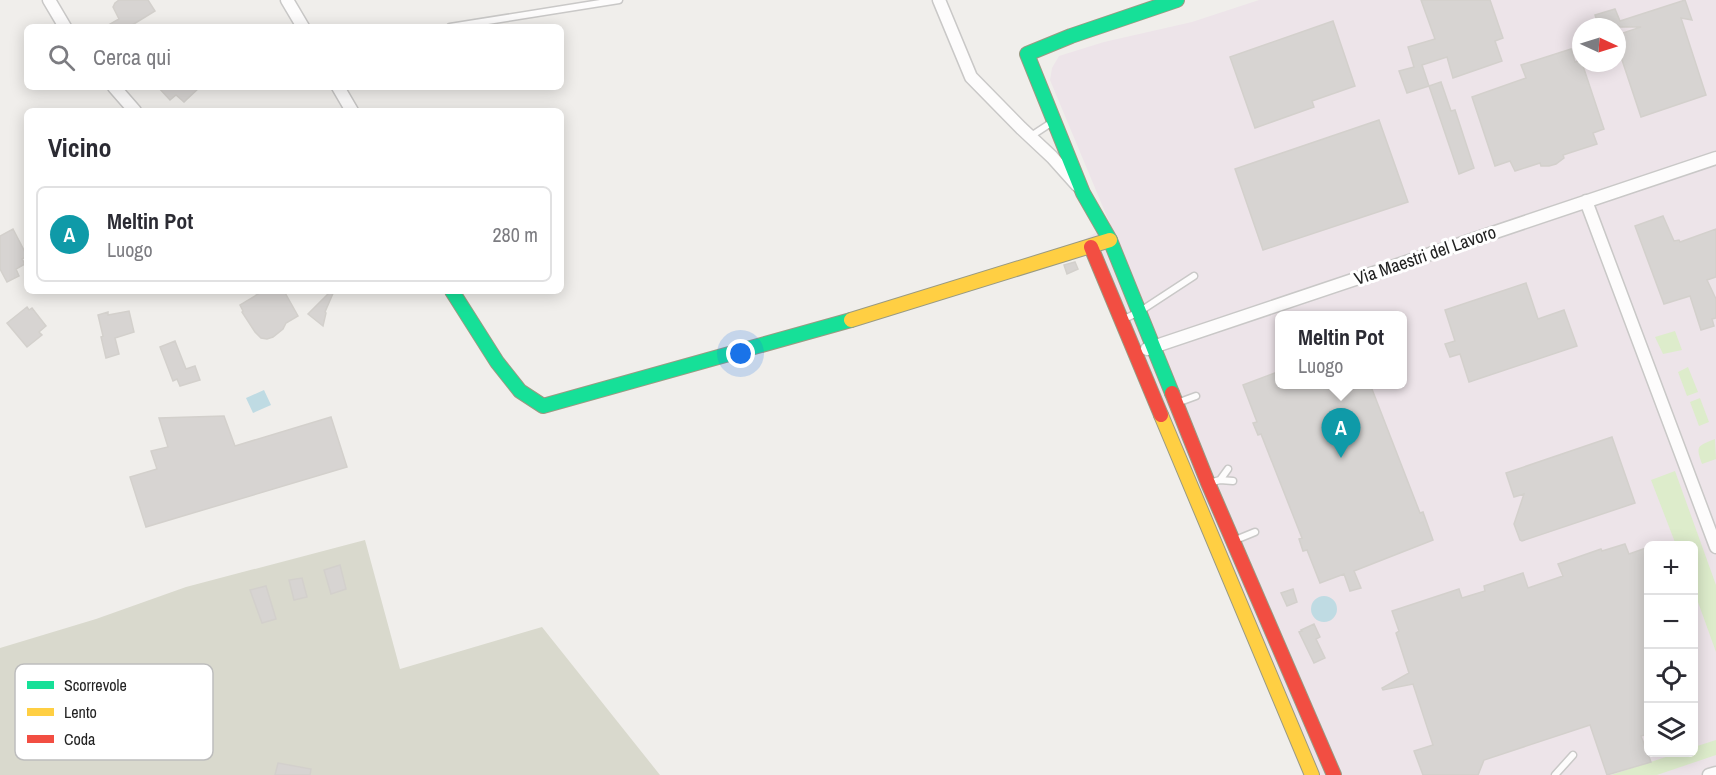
<!DOCTYPE html>
<html lang="it">
<meta charset="utf-8">
<style>
:root{--surface:#fff;--page:#f2f2f3;--text:#2b2b33;--muted:#7c7c81;--line:#e1e1e2;--accent:#6a6968}
body{margin:0;font-family:"Archivo Narrow",sans-serif;background:var(--page);color:var(--text)}
.controls{position:absolute;right:18px;bottom:18px;display:grid;overflow:hidden;border-radius:9px;box-shadow:0 3px 15px #0003}
.controls button{width:54px;height:54px;display:grid;place-items:center;padding:0;border:0;border-bottom:2px solid var(--line);background:var(--surface);color:var(--text);font:30px sans-serif}
.compass{position:absolute;left:1572px;top:18px;width:54px;height:54px;border-radius:50%;background:var(--surface);box-shadow:0 3px 15px #0003;rotate:94deg}
.you{position:absolute;left:741px;top:354px;width:21px;height:21px;margin:-15px;border:4px solid #fff;border-radius:50%;background:#1a73e8;box-shadow:0 0 0 9px #1a73e833}
.badge{display:grid;place-items:center;width:39px;height:39px;border-radius:50%;background:var(--accent);color:#fff;font-size:20px;font-weight:700}
.pin{position:absolute;translate:-50% -50px;filter:drop-shadow(0 2px 3px #0008)}
.pin::after{content:'';position:absolute;top:32px;width:21px;height:18px;background:inherit;clip-path:polygon(0 0,100% 0,50% 100%)}
.popup{position:absolute;left:1275px;top:311px;width:132px;height:78px;box-sizing:border-box;display:grid;place-content:center;border-radius:9px;background:var(--surface);filter:drop-shadow(0 2px 4px #0005);font-size:20px;white-space:nowrap;color:var(--muted)}
.popup b{font-size:22px;color:var(--text)}
.popup::after{content:'';position:absolute;left:50%;top:100%;margin-left:-12px;border:12px solid transparent;border-top-color:var(--surface)}
.list{margin:0;padding:0;list-style:none}
h2{display:flex;justify-content:space-between;align-items:center;height:78px;margin:0;padding:0 24px;font-size:26px}
h2 small{font-size:20px;font-weight:400;color:var(--muted)}
.list li{display:grid;grid-template-columns:39px 1fr auto;gap:18px;align-items:center;box-sizing:border-box;height:96px;margin:0 12px 12px;padding:0 12px;border:2px solid var(--line);border-radius:9px}
.list b{display:block;font-size:22px;white-space:nowrap}
.list p{margin:0;font-size:20px;white-space:nowrap;color:var(--muted)}
.list em{font-size:20px;font-style:normal;color:var(--muted)}
.icon{flex:none;width:33px;height:33px;fill:none;stroke:currentColor;stroke-width:2;stroke-linecap:round;stroke-linejoin:round}
.map{position:relative;flex:none;width:1716px;height:775px;overflow:hidden}
.search{position:absolute;background:var(--surface);box-shadow:0 3px 15px #0003;left:24px;top:24px;width:540px;height:66px;display:flex;align-items:center;gap:15px;box-sizing:border-box;padding:0 21px;border-radius:9px;color:var(--muted);font-size:22px}
.panel{position:absolute;background:var(--surface);box-shadow:0 3px 15px #0003;left:24px;top:108px;width:540px;height:186px;border-radius:9px}
.map>svg:first-child{display:block}
</style>
<div class="map">
<svg width="1716" height="775" viewBox="0 0 1716 775">
<rect width="100%" height="100%" fill="#f0eeeb"/>
<!-- industrial -->
<path fill="#ede4e9" fill-rule="evenodd" d="M1259,0h457v775h-413l-221,-534 28,-17 -60,-144 2,-12 7,-12 45,-14 88,-20zM1581,27h36v36h-36zM1280,316h122v68h-122zM1648,546h46v206h-46z"/>
<!-- construction -->
<path fill="#d9d9cd" d="M365,540l35,129 142,-42 118,148h-660v-127l96,-29 90,-32z"/>
<!-- grass -->
<path fill="#ddeccb" d="M1675,331l7,19 -19,4 -8,-17z
M1688,367l10,25 -11,4 -9,-24z
M1700,398l9,24 -10,4 -9,-24z
M1715,439l1,20 -14,5c-7,-19 -4,-18 13,-25z
M1675,471l41,114v67l-22,-61v-45l-18,-1 -25,-65z
M1716,740v15l-59,20h-46l67,-22 16,-1v-5z"/>
<!-- water -->
<path fill="#bfdbe3" d="M264,390l7,15 -18,8 -7,-15z
M1311 609a13 13 0 1 1 26 0a13 13 0 1 1-26 0Z"/>
<!-- building -->
<path fill="#d7d4d2" stroke="#d3d0cc" stroke-width="1.5" d="M119,0h29l7,11 -26,16h-24l14,-8 -6,-12 2,-4z
M1421,0h69l13,38 -8,3 7,20 -49,17 -6,-21 -25,8 7,21 -22,7 -8,-22 15,-4 -6,-20 27,-8z
M1685,0l7,20 -11,-2 25,77 -65,22 -24,-72v-10l24,-8h-42l-4,-12 20,-6 5,12z
M1333,21l22,65 -43,15 2,6 -59,21 -25,-71z
M1571,49l4,13 6,-2 23,69 -11,4 4,11 -34,11 1,3 -8,6 -7,2h-8l-1,-3 -25,8 -5,-10 -15,5 -23,-69 54,-19 -5,-13z
M1441,82l10,29 4,-1 19,58 -15,6 -30,-88z
M158,87h42l-16,15 -8,-7 -6,5z
M1379,120l29,82 -145,48 -28,-81z
M1663,216l11,25 5,-1 1,2 36,-13v48l-9,3 9,19v19l-4,1 2,7 -13,4 -11,-34 -26,8 -29,-78z
M13,229l14,27 -5,3 3,5 -9,5 3,7 -12,6 -7,-13v-33z
M1075,262l3,7 -11,5 -3,-9z
M1526,283l12,36 26,-9 13,36 -108,36 -9,-28 -10,3 -5,-13 10,-3 -10,-31z
M263,291h21l14,25 -12,7 -3,6 -10,8 -6,2 -6,-1 -6,-6 -13,-20 1,-1 -3,-6z
M331,291h3l-9,21 1,1 -3,13 -15,-12z
M27,307l2,3 3,-2 14,18 -7,6 3,3 -15,12 -20,-24z
M129,311l5,21 -19,6 4,16 -13,4 -5,-21 2,-1 -5,-21 10,-3v3z
M175,341l11,28 9,-3 5,14 -20,6 -3,-7 -4,2 -13,-34z
M1280,371v13h90l50,129 3,-1 10,28 -79,31 7,17 -11,3 -6,-17 -24,9 -13,-33 -4,1 -4,-12 3,-1 -41,-104 -3,1 -5,-12 4,-1 -14,-37z
M224,416l11,30 96,-29 16,50 -201,60 -16,-50 27,-8 -6,-18 17,-4 -9,-29z
M1612,437l23,66 -113,38 -2,-1 -6,-16 10,-30 -10,3 -8,-24z
M1625,544l4,10 17,-6 2,8v178l-7,2 10,26 -44,13 -17,-50 -106,35 -6,15h-55l-9,-24 19,-6 -20,-61 -30,6 -1,-2 27,-15 -13,-40 3,-2 -7,-20 67,-22 3,9 23,-7 -1,-5 39,-13 5,15 35,-12 -5,-12 43,-15 1,2z
M340,565l6,24 -15,5 -7,-24z
M302,578l5,19 -13,3 -5,-20z
M266,586l10,33 -14,4 -12,-33z
M1293,589l4,13 -10,4 -6,-13z
M1314,624l6,13 -4,2 9,19 -11,5 -15,-31 3,-1 -1,-1z
M278,763l33,6 -1,6h-35z"/>
<g fill="none" stroke-linecap="round" stroke-linejoin="round">
<!-- lane casing -->
<g stroke="#c9c8c7" stroke-width="9">
<path id="lane" d="M450,27l169,-27
M1031,136l23,-15
M1122,320l17,-8 55,-36
M1177,403l19,-7
M1220,480l8,-11
M1209,483l11,-3 13,1
M1233,541l22,-9
M1555,775l18,-20"/>
</g>
<!-- street casing -->
<g stroke="#c9c8c7" stroke-width="15">
<path id="street" d="M49,0l16,27
M287,0l16,27
M939,0l32,77 50,51 31,29 25,28
M114,87l21,24
M338,87l14,24
M1586,201l130,346
M1147,349l569,-191
M1709,775l7,-2"/>
</g>
<!-- fast casing -->
<g stroke="#999a82" stroke-width="16">
<path id="fast" d="M452,291l45,71 23,29 23,15 308,-86
M1172,393l-62,-153 -27,-47 -56,-139 44,-18 106,-36"/>
</g>
<!-- slow casing -->
<g stroke="#999a82" stroke-width="16">
<path id="slow" d="M851,320l259,-80
M1161,415l151,360"/>
</g>
<!-- jam casing -->
<g stroke="#999a82" stroke-width="16">
<path id="jam" d="M1091,247l70,168
M1172,393l36,90 126,292"/>
</g>
<!-- lane -->
<use href="#lane" stroke="#fdfcfc" stroke-width="6"/>
<!-- street -->
<use href="#street" stroke="#fdfcfc" stroke-width="12"/>
<!-- fast -->
<use href="#fast" stroke="#16e098" stroke-width="14"/>
<!-- slow -->
<use href="#slow" stroke="#ffcf43" stroke-width="14"/>
<!-- jam -->
<use href="#jam" stroke="#f24e42" stroke-width="14"/>
</g>
<g text-anchor="middle" dominant-baseline="central" stroke-width="6" stroke-linejoin="round" paint-order="stroke">
<!-- street labels -->
<g font-size="18" fill="#222" stroke="#fff">
<text transform="translate(1425 255) rotate(-19)">Via Maestri del Lavoro</text>
</g>
</g>
<!-- legend -->
<rect x="15" y="664" width="198" height="96" rx="9" fill="#fff" stroke="#bdbdbd" stroke-width="1.5"/>
<rect x="27" y="681" width="27" height="8" fill="#16e098"/>
<rect x="27" y="708" width="27" height="8" fill="#ffcf43"/>
<rect x="27" y="735" width="27" height="8" fill="#f24e42"/>
<g font-size="16" fill="#222">
<text x="64" y="691">Scorrevole</text>
<text x="64" y="718">Lento</text>
<text x="64" y="745">Coda</text>
</g>
</svg>
<div class="controls">
<button>+</button>
<button>−</button>
<button><svg class="icon" aria-label="locate" viewBox="0 0 24 24"><circle cx="12" cy="12" r="6"/><path d="M12 2v4M12 18v4M2 12h4M18 12h4"/></svg></button>
<button><svg class="icon" aria-label="layers" viewBox="0 0 24 24"><path d="M12 4l9 5-9 5-9-5zM3 14l9 5 9-5"/></svg></button>
</div>
<svg class="compass" viewBox="-18 -18 36 36"><path d="M0-13l5 13h-10z" fill="#e53935"/><path d="M0 13l5-13h-10z" fill="#7c7c81"/></svg>
<div class="you"></div>
<div class="pin badge" style="left:1341px;top:458px;background:#0f9aa8">A</div>
<div class="popup"><b>Meltin Pot</b>Luogo</div>
<div class="search"><svg class="icon" aria-label="search" viewBox="0 0 24 24"><circle cx="10" cy="10" r="6"/><path d="M15 15l6 6"/></svg>Cerca qui</div>
<section class="panel">
<h2>Vicino<small></small></h2>
<ul class="list">
<li><span class="badge" style="background:#0f9aa8">A</span><div><b>Meltin Pot</b><p>Luogo</p></div><em>280 m</em></li>
</ul>
</section>
</div>
